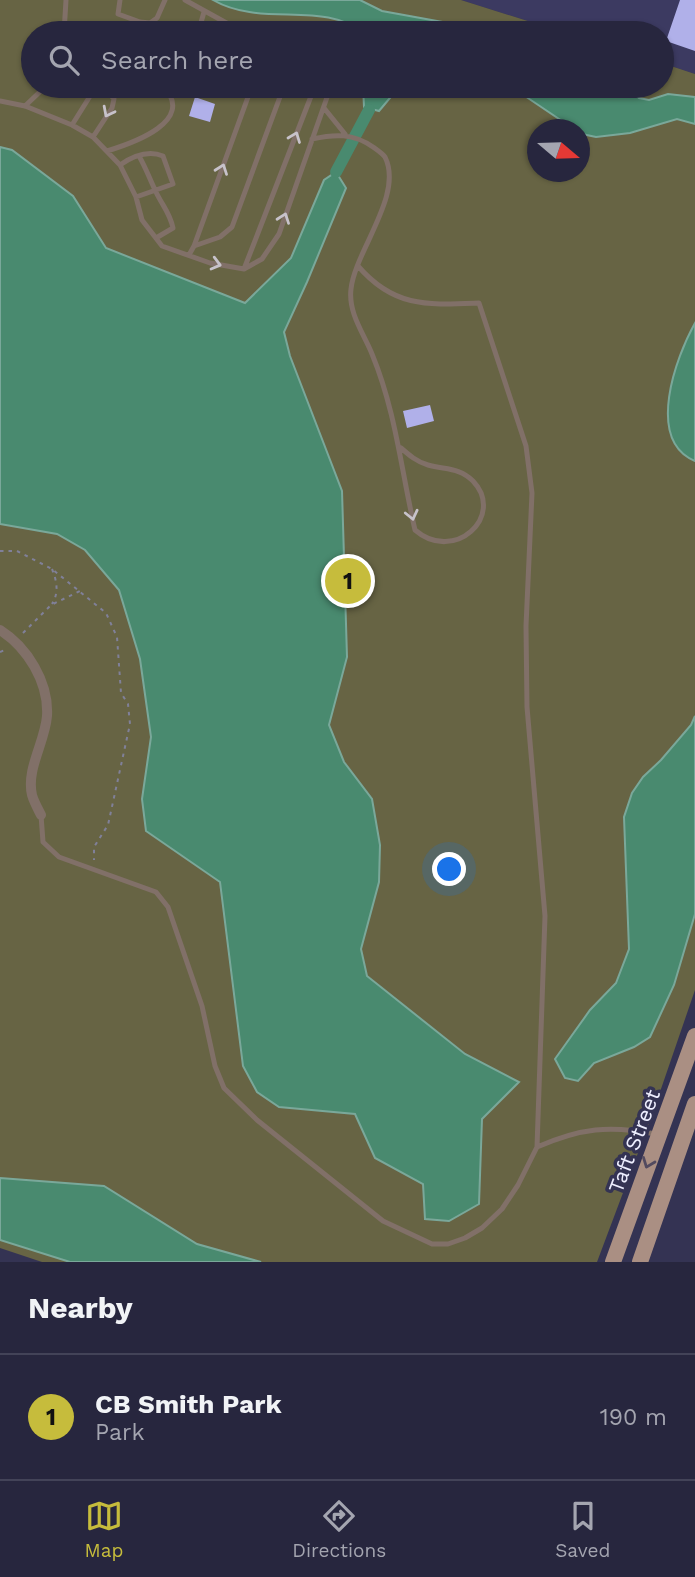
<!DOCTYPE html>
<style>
:root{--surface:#27263e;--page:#2f2e45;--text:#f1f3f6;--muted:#a4a5b0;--line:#434358;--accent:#c6bc3c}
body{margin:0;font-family:"Work Sans",sans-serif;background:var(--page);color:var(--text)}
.compass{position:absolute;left:527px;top:119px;width:63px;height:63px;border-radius:50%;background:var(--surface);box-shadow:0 2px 5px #0004;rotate:109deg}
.you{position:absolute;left:450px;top:870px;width:24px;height:24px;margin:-18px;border:5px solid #fff;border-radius:50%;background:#1a73e8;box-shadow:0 0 0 10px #1a73e833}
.badge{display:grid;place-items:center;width:46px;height:46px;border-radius:50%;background:var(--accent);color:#111;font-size:23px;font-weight:700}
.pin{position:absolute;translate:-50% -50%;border:4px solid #fff;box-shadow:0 2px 7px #0006}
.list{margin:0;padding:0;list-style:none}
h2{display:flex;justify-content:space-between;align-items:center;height:91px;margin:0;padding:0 28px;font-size:30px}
h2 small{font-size:23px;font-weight:400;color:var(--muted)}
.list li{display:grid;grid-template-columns:46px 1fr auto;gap:21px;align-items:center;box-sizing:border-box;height:126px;padding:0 28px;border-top:2px solid var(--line)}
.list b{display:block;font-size:26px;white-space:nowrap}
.list p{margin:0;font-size:23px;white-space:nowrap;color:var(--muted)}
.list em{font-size:23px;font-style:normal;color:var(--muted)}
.icon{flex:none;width:38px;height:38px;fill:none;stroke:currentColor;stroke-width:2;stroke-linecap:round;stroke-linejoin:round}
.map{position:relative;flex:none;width:695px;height:1262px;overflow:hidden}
.search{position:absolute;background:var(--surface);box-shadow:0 2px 5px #0004;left:21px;right:21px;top:21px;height:77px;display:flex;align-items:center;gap:18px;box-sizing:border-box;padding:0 24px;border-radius:38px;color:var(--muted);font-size:26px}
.sheet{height:217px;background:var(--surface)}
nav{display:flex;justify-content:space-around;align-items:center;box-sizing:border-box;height:98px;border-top:2px solid var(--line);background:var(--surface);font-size:19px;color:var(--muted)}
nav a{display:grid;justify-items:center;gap:4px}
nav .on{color:var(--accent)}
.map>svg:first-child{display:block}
</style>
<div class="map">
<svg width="695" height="1262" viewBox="0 0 695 1262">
<rect width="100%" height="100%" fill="#343353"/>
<!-- built -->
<path fill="#3c3a61" d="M461,0h234v74l-33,-11v-30h-96z"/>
<!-- green -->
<path fill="#676444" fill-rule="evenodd" d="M0,0h461l105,33h-533v53h629v-23l33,11v916l-45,131 -53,141h-555l-42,-14zM538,130h42v42h-42z"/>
<!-- water -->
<path fill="#498a6f" stroke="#7aa89a" stroke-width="2" d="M213,0h147l22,11 99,18 10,4h-128c-39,-33 -102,-5 -150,-33z
M363,86h37l-21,25 -15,-4z
M510,86h115l14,12 10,2 19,-6 27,3v27l-18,-5 -47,14 -34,4 -14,-3 -2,-4 -6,-1z
M0,147l12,3 61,46 33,52 139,55 46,-45 33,-78 12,-8 10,16 -39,94 -23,50 6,24 52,135 5,166 -18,68 15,37 28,37 8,46 -1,37 -18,67 6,27 98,78 54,28 -37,37 -3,85 -30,17 -24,-2 -2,-35 -48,-26 -20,-44 -76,-7 -22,-15 -14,-26 -23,-184 -74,-51 -4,-32 9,-62 -11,-78 -21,-69 -34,-40 -28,-16 -57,-10z
M695,323v138c-50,-21 -19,-104 0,-138z
M695,716v198l-21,71 -24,52 -16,10 -40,16 -16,18 -13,-3 -10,-19 35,-49 26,-27 13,-34 -5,-132 8,-24 11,-16 18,-17 30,-35z
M0,1178l104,8 93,58 64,18h-191l-70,-22z"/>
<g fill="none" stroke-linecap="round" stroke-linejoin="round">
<!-- canal -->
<path stroke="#498a6f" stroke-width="12" d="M336,172l33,-62"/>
</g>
<!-- building -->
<path fill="#b0b0e9" d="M680,0h15v51l-29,-10z
M195,97l20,7 -5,18 -21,-6z
M430,405l4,16 -27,7 -4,-17z"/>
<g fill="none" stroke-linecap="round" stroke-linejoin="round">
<!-- path -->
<path stroke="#808099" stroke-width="2" stroke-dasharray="3.5 5" stroke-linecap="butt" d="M0,551h17l35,18 54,44 11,24 4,56 7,11 2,20 -22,101 -14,22v13
M52,569c5,12 7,24 0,35
M23,633l28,-28 29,-14
M0,652l7,-3"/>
<!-- lane -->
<path stroke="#817068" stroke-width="5" d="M120,0l-2,14 22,8 10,1 7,-5 8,-18
M185,0l47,26 33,4 42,-6 11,3 7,6
M64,33l2,-33
M198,33l6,-21
M0,101l25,5 47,19 21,12 27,28 16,32 6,23 20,26 48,17 34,6 18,-10 17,-25 52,-148
M25,106l21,-20
M324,108l21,26
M72,125l20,-32 8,-4 9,4 5,6 -2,9 -19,29
M312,139c23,-5 41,-6 61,8 4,3 9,6 12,10 19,38 -30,94 -34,132 -3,24 13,45 21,65 24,58 29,116 43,176 39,34 91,-14 58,-49 -14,-14 -28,-11 -45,-16 -11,-3 -19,-10 -27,-17
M107,151c26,-8 90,-30 56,-65
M139,156c7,12 11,24 17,36 6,13 14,21 17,36l-17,10
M120,165c13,-9 28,-15 43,-9l10,28 -37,13
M194,246l26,-9 12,-10 52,-141
M189,255l5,-9 58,-160
M244,269l71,-183
M41,815l2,27 16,15 97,35 12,15 34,99 13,60 9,22 33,32 126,101 49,23h16l17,-6 17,-10 20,-19 16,-24 19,-38 8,-231 -18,-209 -1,-81 6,-133 -6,-47 -47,-143c-51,2 -85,5 -121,-37
M537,1147c44,-19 72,-22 119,-13"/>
<!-- street -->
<path stroke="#817068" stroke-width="10" d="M0,630c27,17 49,52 47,86 -2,26 -21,53 -15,79 2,7 6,14 9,20"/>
<!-- secondary -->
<path stroke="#aa8f83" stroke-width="16" d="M613,1262l82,-226
M640,1262l55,-158"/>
</g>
<!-- one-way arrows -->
<defs><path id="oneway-chevron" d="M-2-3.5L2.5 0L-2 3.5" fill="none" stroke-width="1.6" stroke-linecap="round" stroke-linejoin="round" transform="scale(1.75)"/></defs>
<g stroke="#c7c2ca">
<use href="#oneway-chevron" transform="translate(108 112) rotate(117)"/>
<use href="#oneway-chevron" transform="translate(295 137) rotate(-69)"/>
<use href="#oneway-chevron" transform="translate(222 169) rotate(-70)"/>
<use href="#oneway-chevron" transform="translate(284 218) rotate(-70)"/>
<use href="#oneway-chevron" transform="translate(216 264) rotate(15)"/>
<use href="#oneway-chevron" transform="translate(412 515) rotate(77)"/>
</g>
<use stroke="#524a5f" href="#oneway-chevron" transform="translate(648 1163) rotate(111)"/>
<g text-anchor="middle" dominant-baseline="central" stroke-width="7" stroke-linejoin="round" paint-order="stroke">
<!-- street labels -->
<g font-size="21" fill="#edeefe" stroke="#343353">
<text transform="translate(634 1141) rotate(-69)">Taft Street</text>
</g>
</g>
</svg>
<svg class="compass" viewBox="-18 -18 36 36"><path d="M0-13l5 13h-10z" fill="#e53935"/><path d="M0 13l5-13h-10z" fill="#a4a5b0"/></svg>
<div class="you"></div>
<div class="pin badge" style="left:348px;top:581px">1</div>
<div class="search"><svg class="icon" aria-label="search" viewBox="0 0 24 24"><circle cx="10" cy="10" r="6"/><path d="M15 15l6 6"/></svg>Search here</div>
</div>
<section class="sheet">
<h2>Nearby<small></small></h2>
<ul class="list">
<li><span class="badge">1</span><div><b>CB Smith Park</b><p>Park</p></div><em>190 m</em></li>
</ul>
</section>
<nav>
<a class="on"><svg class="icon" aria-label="map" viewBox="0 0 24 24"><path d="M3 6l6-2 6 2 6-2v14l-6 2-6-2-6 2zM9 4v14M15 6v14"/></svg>Map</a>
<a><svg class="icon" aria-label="directions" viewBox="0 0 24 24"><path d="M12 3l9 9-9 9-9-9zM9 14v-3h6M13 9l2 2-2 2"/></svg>Directions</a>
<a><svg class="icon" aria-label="saved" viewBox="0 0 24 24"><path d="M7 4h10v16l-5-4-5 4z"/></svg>Saved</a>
</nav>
